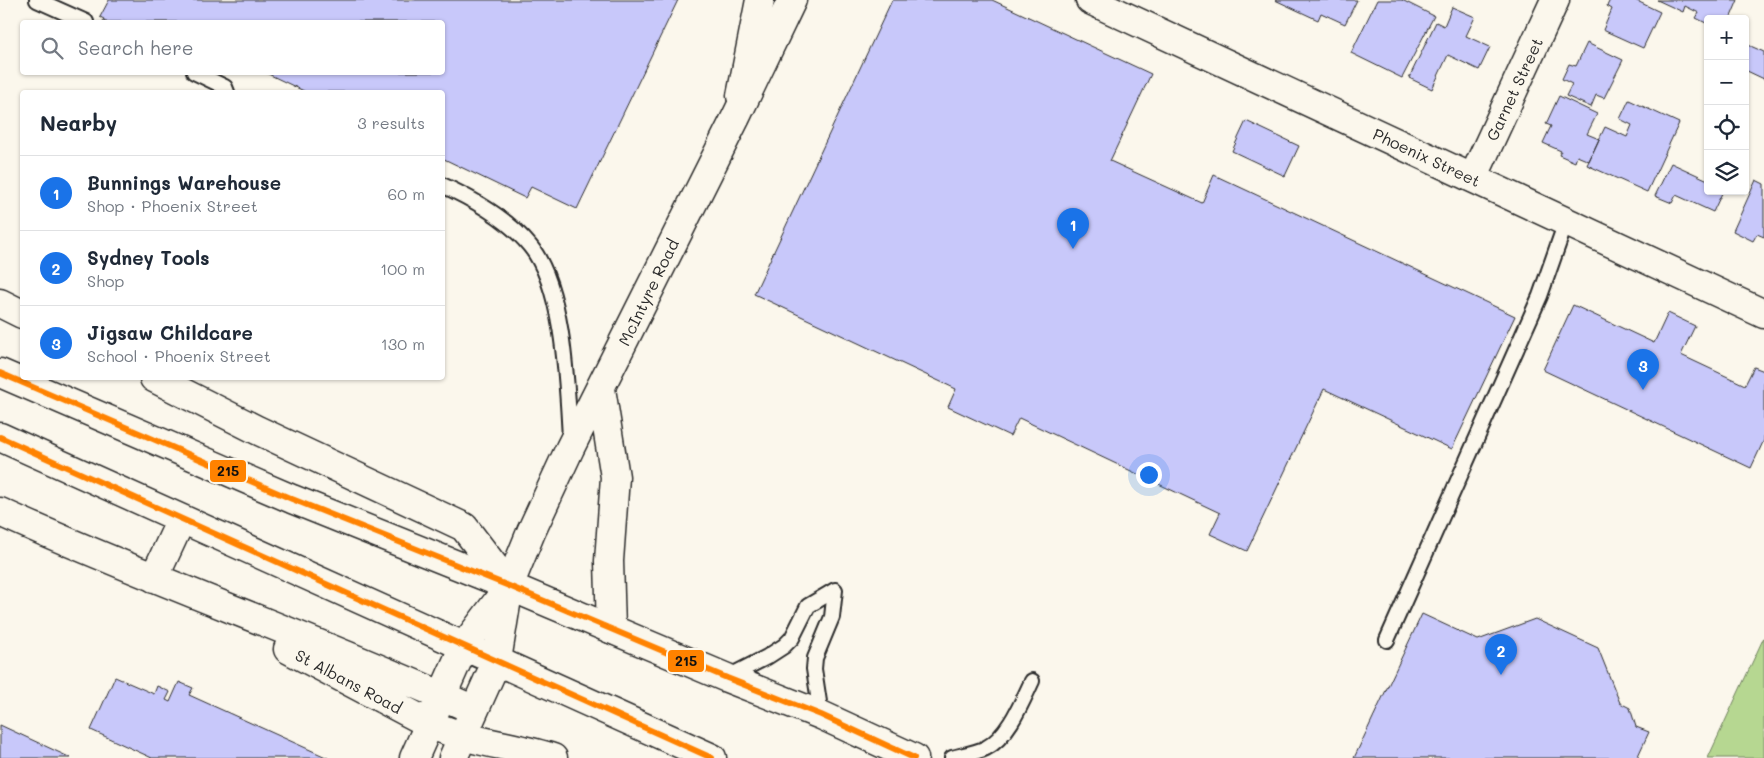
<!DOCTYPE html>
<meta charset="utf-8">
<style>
:root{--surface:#fff;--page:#f6f6f7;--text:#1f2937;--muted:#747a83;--line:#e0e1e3;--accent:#1a73e8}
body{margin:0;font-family:Mali,sans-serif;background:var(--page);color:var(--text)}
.controls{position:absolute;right:15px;top:15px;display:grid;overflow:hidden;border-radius:5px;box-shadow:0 1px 4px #0004}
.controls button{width:45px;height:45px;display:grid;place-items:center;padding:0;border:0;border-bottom:1px solid var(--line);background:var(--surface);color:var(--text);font:25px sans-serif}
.you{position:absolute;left:1148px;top:474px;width:18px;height:18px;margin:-12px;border:4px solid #fff;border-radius:50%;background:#1a73e8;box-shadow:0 0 0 8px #1a73e833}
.badge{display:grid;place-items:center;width:32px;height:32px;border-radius:50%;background:var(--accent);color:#fff;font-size:16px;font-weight:700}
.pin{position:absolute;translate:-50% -41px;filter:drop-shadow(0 1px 2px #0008)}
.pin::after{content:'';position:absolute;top:26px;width:18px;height:15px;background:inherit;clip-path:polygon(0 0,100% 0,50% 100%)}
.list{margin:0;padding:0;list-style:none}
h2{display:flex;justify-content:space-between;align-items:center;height:65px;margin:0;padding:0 20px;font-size:21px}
h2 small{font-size:16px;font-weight:400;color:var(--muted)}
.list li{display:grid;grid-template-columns:32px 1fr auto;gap:15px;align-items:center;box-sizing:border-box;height:75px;padding:0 20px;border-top:1px solid var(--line)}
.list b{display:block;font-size:19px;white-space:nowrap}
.list p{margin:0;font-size:16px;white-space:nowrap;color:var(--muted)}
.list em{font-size:16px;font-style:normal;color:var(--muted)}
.icon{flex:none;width:28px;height:28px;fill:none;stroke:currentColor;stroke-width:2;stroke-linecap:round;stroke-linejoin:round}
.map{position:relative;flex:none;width:1764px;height:758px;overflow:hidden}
.search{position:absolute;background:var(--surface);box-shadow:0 1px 4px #0004;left:20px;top:20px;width:425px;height:55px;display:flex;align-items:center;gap:12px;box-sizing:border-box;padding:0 18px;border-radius:5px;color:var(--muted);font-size:19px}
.panel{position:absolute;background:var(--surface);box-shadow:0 1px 4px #0004;left:20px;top:90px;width:425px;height:290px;border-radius:5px}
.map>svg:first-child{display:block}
</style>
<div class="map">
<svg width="1764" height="758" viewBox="0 0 1764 758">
<rect width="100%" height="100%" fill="#fbf7ec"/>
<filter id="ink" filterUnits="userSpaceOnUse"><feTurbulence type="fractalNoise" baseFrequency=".02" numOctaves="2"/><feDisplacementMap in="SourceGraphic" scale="10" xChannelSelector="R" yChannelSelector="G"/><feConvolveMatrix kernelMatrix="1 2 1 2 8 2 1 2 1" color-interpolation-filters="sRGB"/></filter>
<g filter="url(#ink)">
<!-- green -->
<path fill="#b6d791" stroke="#70815e" d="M1764,637v121h-56z"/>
<!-- building -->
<path fill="#c8c8fa" stroke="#2b2b2b" d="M109,0h569l-101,209 -46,-22 -6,11 -83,-40v-66h-136l-42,-20h178v-50h-336l-3,-1 1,-2 -4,-2z
M892,0h100l159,74 -41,87 92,42 12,-28 301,141 -63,133 -128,-60 -77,162 -37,-17 10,-21 -201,-95 -9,18 -62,-29 8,-18 -202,-95z
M1275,0h82l-12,24 -24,-11 -3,7z
M1377,0h25l32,16 -32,62 -51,-25z
M1610,0h25l25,12 -17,36 -40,-18 9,-21 -5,-3z
M1657,0h81l-8,19h-22v5l-12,-6 3,-5 -14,-7 -2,6z
M1452,7l23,10 -9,19 24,11 -11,23 -31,-15 -16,34 -23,-11 27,-56 8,4z
M1587,43l36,17 -19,38 -8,-3 -5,12 -25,-11 6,-12 -10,-5 7,-15 7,2z
M1746,44l18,8v27l-19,-9z
M1559,96l38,18 -10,20 12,5 -10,22 -12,-5 -2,6 -16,-7 2,-4 -18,-8 8,-17 -5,-2z
M1629,100l50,23 -32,69 -60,-27 18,-38 22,10 5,-12 -12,-6z
M1246,121l53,25 -14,30 -53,-25z
M1671,163l37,17v11h15l-10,21 -37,-17 -4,8 -17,-7z
M1756,180l8,4v53l-7,-3 -4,7 -20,-10z
M1573,305l81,38 14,-30 27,13 -14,29 64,30 9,-18 10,4v69l-13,28 -208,-98z
M1422,614l56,26 57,-21 63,29 22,55 10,5 6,19 13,5 -12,26h-283z
M115,677l39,17 3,-8 13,6 -4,8 4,2 9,-20 14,6 -4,7 139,63h-176l-61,-28z
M0,725l71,33h-71z"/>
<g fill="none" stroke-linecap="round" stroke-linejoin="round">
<!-- lane casing -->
<g stroke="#2b2b2b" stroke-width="18">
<path id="lane" d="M37,0l49,22
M194,72l31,15 2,5
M442,185c31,14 66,34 88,61 34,41 37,139 40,192
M1387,640l153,-344 26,-74
M728,677l39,-20 17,-11 8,-8 16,-32 27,-16
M821,715l-7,-46 1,-11 17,-41 3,-27
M952,758c11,-3 23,-5 34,-10 22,-11 36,-46 46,-67"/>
</g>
<!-- street casing -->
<g stroke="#2b2b2b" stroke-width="31">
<path id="street" d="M741,96l19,-96
M1473,178l82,-178"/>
</g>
<!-- secondary casing -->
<g stroke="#2b2b2b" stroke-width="31">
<path id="secondary" d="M1090,0l674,314
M0,303l22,11
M154,378l103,52 207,97 45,59
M0,512c156,71 318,127 474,198
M154,578l27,-58
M288,649l142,75c39,18 82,21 123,34"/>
</g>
<!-- primary casing -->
<g stroke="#2b2b2b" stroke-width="31">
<path id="primary" d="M601,389l14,88 -6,84 2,68
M414,758l50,-112 43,-57
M453,758l44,-98 12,-74 22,-54 39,-84 166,-331 56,-117"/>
</g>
<!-- highway casing -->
<g stroke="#2b2b2b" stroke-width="31">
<path id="highway" d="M0,373l292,126 217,87 218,92 94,37 93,43
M0,437l712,321"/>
</g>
<!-- lane -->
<use href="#lane" stroke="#fbf7ec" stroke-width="14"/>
<!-- street -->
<use href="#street" stroke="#fbf7ec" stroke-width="28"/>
<!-- secondary -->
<use href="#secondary" stroke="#fbf7ec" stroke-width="28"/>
<!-- primary -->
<use href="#primary" stroke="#fbf7ec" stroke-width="28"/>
<!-- highway -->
<use href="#highway" stroke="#fbf7ec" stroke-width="28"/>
<!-- bus-1 casing -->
<g stroke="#fbf7ec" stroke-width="10">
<path id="bus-1" d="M0,373l292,126 217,87 218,92 94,37 93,43
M0,437l712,321"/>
</g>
<!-- bus-1 -->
<use href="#bus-1" stroke="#ff8200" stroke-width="6"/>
</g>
</g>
<g text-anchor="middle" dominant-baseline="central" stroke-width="4.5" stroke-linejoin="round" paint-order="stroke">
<!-- street labels -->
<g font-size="16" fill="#2b2b2b" stroke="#fbf7ec">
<text transform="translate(1514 89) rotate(-65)">Garnet Street</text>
<text transform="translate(1427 157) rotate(25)">Phoenix Street</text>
<text transform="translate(648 292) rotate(-64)">McIntyre Road</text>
<text transform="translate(349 681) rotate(28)">St Albans Road</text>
</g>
</g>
<g stroke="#fbf7ec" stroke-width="2">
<rect x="209" y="459" width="38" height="24" rx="5" fill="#ff8200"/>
<rect x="667" y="649" width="38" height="24" rx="5" fill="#ff8200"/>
</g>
<g font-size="14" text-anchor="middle" font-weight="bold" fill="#111">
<text x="228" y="476">215</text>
<text x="686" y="666">215</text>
</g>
</svg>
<div class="controls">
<button>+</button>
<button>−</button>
<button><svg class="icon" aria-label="locate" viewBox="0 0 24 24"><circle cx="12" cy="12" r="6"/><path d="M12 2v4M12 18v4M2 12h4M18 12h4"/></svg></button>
<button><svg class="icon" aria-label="layers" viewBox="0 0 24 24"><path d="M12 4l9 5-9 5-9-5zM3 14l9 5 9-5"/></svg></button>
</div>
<div class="you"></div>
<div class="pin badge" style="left:1073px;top:249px">1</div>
<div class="pin badge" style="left:1501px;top:675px">2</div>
<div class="pin badge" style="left:1643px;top:390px">3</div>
<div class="search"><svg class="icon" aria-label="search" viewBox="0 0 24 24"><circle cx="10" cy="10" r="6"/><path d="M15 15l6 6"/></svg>Search here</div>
<section class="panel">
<h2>Nearby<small>3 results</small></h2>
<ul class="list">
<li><span class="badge">1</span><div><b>Bunnings Warehouse</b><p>Shop · Phoenix Street</p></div><em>60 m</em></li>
<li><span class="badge">2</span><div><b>Sydney Tools</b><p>Shop</p></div><em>100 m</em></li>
<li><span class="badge">3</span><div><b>Jigsaw Childcare</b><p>School · Phoenix Street</p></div><em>130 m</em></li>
</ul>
</section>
</div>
